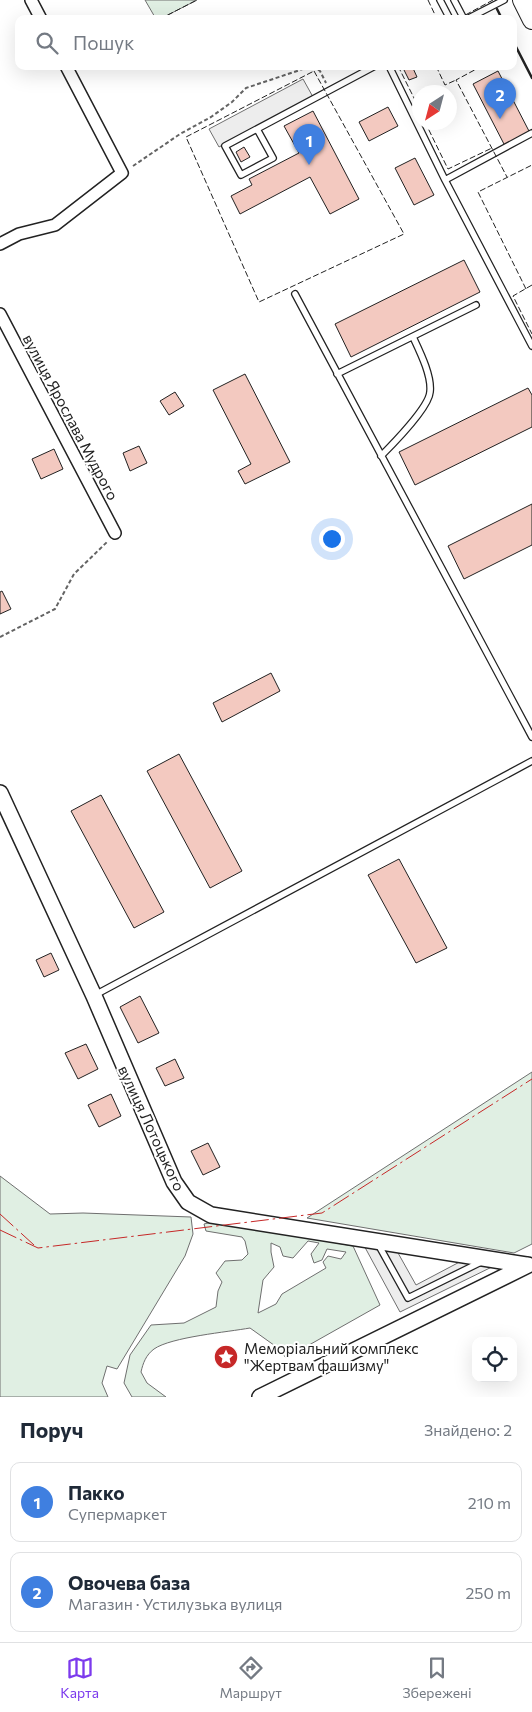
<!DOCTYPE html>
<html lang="uk">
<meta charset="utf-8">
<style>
:root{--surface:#fff;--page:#f6f6f7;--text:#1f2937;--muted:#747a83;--line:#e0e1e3;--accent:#7c3aed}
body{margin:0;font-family:Commissioner,sans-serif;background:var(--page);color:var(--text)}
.controls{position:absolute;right:15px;bottom:15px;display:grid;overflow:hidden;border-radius:10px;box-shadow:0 5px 20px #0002}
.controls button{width:45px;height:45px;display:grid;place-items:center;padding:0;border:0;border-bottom:1px solid var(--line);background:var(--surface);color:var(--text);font:25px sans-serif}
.compass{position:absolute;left:412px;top:85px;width:45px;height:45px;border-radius:50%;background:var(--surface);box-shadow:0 5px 20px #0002;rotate:216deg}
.you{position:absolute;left:331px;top:538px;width:18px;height:18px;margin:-12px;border:4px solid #fff;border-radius:50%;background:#1a73e8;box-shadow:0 0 0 8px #1a73e833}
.badge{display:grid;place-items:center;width:32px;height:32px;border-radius:50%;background:var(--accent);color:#fff;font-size:16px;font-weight:700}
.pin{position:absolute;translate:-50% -41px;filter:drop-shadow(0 1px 2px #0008)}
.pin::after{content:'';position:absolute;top:26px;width:18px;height:15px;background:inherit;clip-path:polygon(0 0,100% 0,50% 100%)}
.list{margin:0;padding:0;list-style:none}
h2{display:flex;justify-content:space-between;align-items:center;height:65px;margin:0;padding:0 20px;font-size:21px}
h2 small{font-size:16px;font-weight:400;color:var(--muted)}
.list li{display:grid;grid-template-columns:32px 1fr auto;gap:15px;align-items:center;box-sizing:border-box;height:80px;margin:0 10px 10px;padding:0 10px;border:1px solid var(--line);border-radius:10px}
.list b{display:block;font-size:19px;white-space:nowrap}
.list p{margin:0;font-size:16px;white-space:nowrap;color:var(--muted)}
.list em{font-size:16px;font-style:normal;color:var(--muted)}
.icon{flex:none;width:28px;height:28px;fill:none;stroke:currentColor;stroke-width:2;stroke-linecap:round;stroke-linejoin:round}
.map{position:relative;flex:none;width:532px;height:1397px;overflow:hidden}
.search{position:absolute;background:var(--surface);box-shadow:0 5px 20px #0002;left:15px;right:15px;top:15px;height:55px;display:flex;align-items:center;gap:12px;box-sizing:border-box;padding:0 18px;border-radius:10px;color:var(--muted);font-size:19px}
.sheet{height:245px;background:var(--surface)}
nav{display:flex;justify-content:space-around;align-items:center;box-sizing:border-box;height:70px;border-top:1px solid var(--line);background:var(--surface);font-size:14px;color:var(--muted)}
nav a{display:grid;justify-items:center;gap:2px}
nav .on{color:var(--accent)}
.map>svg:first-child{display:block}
</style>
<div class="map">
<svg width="532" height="1397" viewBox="0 0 532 1397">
<rect width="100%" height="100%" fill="#fff"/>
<!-- green -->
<path fill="#e0efe3" stroke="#6f6f6f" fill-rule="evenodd" d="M145,0h52l-37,19h-4z
M532,1072v172l-18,9 -207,-35z
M0,1176l50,38 33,-1 108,4 2,17 -8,22 -68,113 -10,-3 -5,17 6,14h-108z
M216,1221l137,25 27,59 -94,53 -8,-10 -28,-20c-22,4 -79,9 -96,21 -8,6 -11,14 -13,23l6,11 19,14h-34l-8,-14 6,-28 21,-30 33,-2 32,-16 2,-16 4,-9 -6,-9 9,-12 17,-1 6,-6 -3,-13 -3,-4 -36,-6 -2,-7zM308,1241l11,2 -8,11 3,9 8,-3 5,-11 19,3 -5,7 -13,-3 -5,6 3,6 -44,26 -6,10 -18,9 5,-33 11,-13 -3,-15v-9l9,4 3,9 10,2z"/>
<!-- parking -->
<path fill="#ededed" stroke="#6f6f6f" d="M303,79l10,18 -94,50 -10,-18z
M361,1240l32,4 23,41 53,-28 33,5 -102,50z"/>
<!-- building -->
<path fill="#f3c9c0" stroke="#222" d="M402,66h10l5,11 -8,3z
M498,71l32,62 -25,13 -32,-62z
M388,107l10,19 -29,15 -10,-19z
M313,111l46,88 -29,15 -20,-37 -70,37 -9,-18 21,-11 -3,-6 50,-26 -15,-27z
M244,147l6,10 -9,5 -5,-10z
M415,158l19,37 -20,10 -19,-37z
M464,260l16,32 -129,65 -16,-33z
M245,374l45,88 -45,22 -7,-13 13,-7 -38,-74z
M528,388l4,7v32l-117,58 -16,-33z
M175,392l9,14 -15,9 -9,-14z
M139,446l8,17 -17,8 -7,-18z
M54,449l9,20 -22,10 -9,-20z
M532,504v41l-68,34 -16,-33z
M2,591l9,18 -11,5v-22z
M271,673l9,18 -58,31 -9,-19z
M179,754l63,117 -32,17 -63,-117z
M101,795l63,117 -30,16 -63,-117z
M399,859l48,89 -31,15 -48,-88z
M51,953l8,17 -15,7 -8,-17z
M140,996l19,37 -21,10 -18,-36z
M86,1044l12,25 -20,10 -13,-26z
M175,1059l9,19 -19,8 -9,-18z
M111,1094l10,22 -22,11 -11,-22z
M208,1143l12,24 -17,8 -12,-24z"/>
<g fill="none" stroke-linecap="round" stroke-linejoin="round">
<!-- lane casing -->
<g stroke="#222" stroke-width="8">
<path id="lane" d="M440,0l10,19
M454,0l10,19
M467,19l37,-19
M389,66l56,114 87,166
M257,129l16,29 -32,17 -16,-29 150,-80
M445,180l87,-47
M295,294l237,443
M337,374l139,-69
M381,456c12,-12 48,-49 49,-64 2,-16 -10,-40 -17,-55
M95,995l437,-234
M378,1244l30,54 73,-36"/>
</g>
<!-- street casing -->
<g stroke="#222" stroke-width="14">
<path id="street" d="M31,0l10,19
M0,244l19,-10 36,-9 67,-52 -56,-107
M0,314l115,219"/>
</g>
<!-- secondary casing -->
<g stroke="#222" stroke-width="18">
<path id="secondary" d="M0,793l94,203 80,186 14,20 23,13 315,50
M260,1397l268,-132"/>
</g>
<!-- primary casing -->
<g stroke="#222" stroke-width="20">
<path id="primary" d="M522,0l10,20"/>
</g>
<!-- path -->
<path stroke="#646464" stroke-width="2" stroke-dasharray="4 2.5" stroke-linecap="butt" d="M133,166l47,-32 31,-17 21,-15 14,-14 66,-22 8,5 6,12
M0,637l55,-28 19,-35 33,-32"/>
<!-- lane -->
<use href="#lane" stroke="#fff" stroke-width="5.5"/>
<!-- street -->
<use href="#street" stroke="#fff" stroke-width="11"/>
<!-- secondary -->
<use href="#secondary" stroke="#fff" stroke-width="15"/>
<!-- primary -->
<use href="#primary" stroke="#fff" stroke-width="18"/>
<!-- fence -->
<path stroke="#222" stroke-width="1" stroke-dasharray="6 2.5" stroke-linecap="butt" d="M428,0l9,19
M160,19l37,-19
M458,19l35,-19
M513,50l4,-2
M398,66l22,44
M436,66l9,19 11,-5
M482,66l-26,14 51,97
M314,71l90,163 -145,68 -73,-165z
M425,122l23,47 44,-21
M532,285l-19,11 19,38
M526,289l-48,-97 54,-27"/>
<!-- wall -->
<path stroke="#222" stroke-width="2.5" d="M497,9l5,10
M513,41l19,37"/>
<!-- power -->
<path stroke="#c62828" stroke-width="1" stroke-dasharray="18 4 2.5 4" stroke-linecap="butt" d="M0,1214l34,31
M0,1230l38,18 284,-35 210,-134"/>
</g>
<!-- icons -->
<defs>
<g id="sight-disc" transform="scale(1.25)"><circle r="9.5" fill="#c62828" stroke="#fff"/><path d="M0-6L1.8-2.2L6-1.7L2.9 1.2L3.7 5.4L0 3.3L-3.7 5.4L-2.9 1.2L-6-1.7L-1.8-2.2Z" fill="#fff"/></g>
</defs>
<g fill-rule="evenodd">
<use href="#sight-disc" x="226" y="1357"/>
</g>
<g text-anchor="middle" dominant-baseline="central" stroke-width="4" stroke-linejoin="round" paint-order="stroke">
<!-- street labels -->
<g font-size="15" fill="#222" stroke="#fff">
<text transform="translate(71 417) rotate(62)">вулиця Ярослава Мудрого</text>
<text transform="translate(152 1128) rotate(65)">вулиця Лотоцького</text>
</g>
<!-- poi labels -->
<g font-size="15" fill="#222" stroke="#fff" text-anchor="start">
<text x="244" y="1348">Меморіальний комплекс<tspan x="244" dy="17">"Жертвам фашизму"</tspan></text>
</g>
</g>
</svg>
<div class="controls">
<button><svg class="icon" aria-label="locate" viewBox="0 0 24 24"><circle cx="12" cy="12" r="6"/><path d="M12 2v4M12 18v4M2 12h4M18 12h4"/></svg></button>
</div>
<svg class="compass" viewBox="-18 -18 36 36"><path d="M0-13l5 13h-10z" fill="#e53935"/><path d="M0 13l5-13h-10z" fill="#747a83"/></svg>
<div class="you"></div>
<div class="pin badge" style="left:309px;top:165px;background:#3f7fe0">1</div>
<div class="pin badge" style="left:500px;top:119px;background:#3f7fe0">2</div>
<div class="search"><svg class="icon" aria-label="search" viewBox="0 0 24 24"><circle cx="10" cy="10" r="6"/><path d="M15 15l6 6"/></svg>Пошук</div>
</div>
<section class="sheet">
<h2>Поруч<small>Знайдено: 2</small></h2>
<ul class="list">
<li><span class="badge" style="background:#3f7fe0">1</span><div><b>Пакко</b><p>Супермаркет</p></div><em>210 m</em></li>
<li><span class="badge" style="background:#3f7fe0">2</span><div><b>Овочева база</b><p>Магазин · Устилузька вулиця</p></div><em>250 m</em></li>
</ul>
</section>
<nav>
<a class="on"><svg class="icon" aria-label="map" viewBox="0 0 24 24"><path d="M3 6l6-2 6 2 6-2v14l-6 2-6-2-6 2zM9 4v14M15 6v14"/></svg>Карта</a>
<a><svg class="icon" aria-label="directions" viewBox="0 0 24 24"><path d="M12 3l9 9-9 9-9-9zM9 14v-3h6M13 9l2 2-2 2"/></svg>Маршрут</a>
<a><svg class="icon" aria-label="saved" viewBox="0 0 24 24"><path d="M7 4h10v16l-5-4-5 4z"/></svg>Збережені</a>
</nav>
